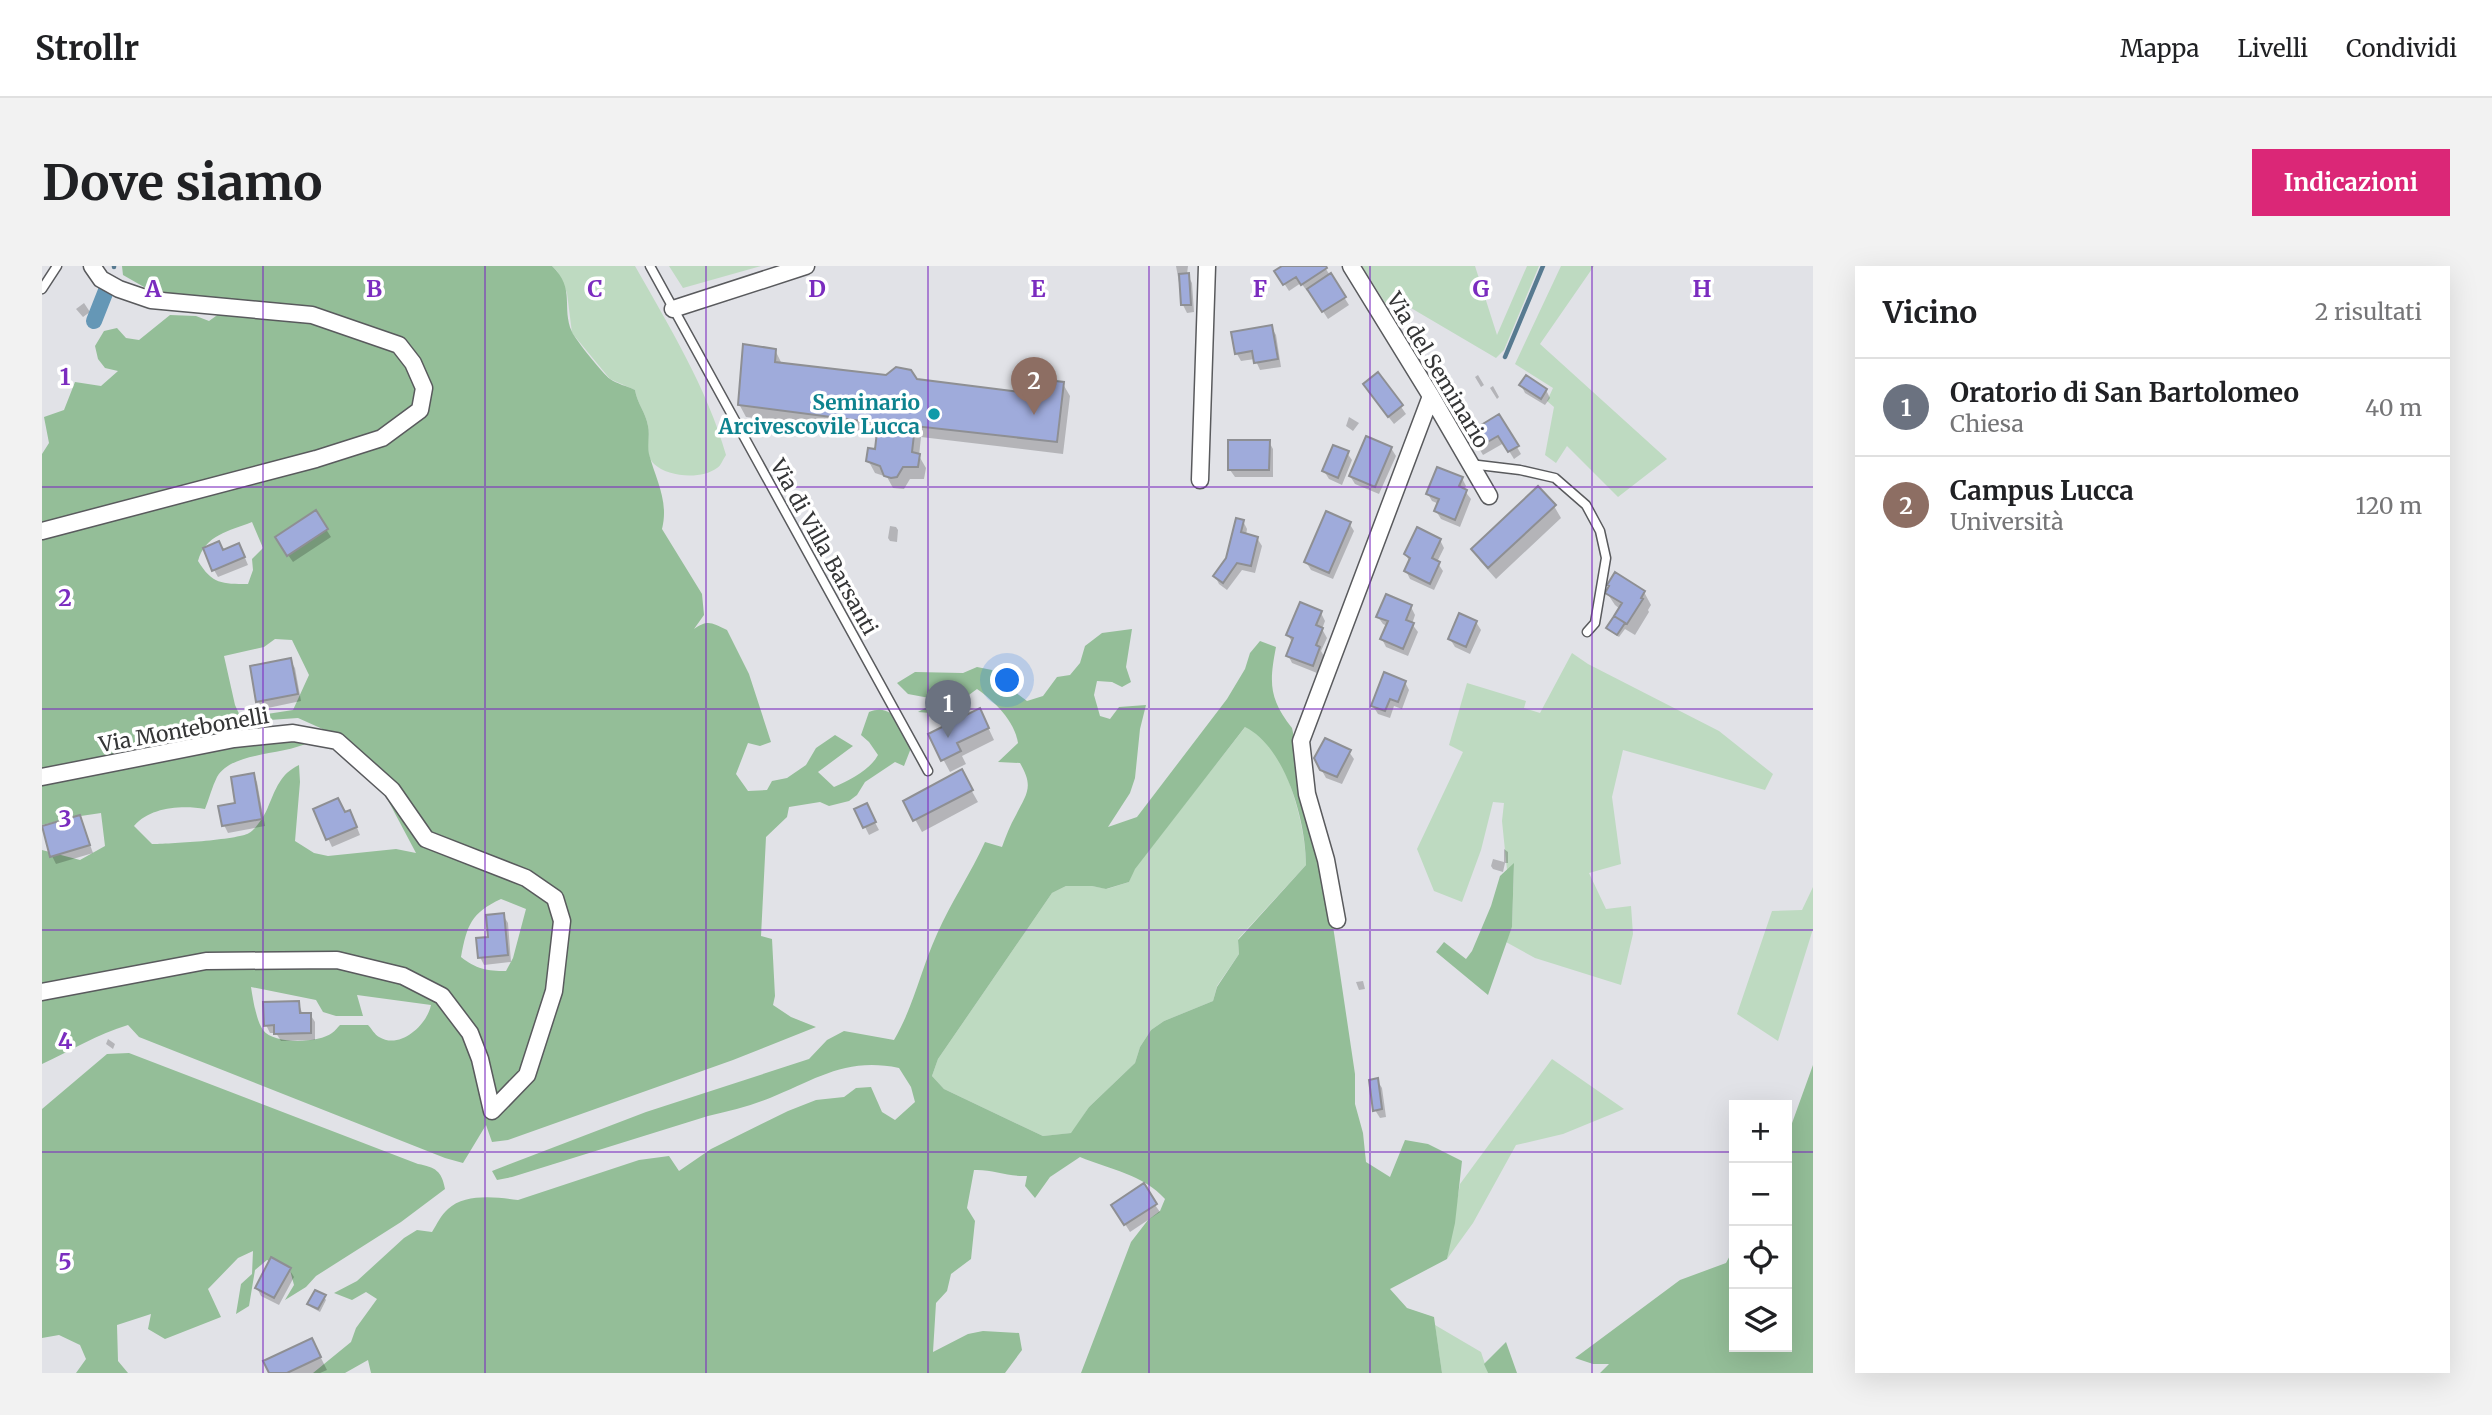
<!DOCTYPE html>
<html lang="it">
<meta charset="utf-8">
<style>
:root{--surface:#fff;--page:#f2f2f2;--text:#202124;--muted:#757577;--line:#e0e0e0;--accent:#db2777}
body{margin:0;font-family:Merriweather,serif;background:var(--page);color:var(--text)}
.controls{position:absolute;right:21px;bottom:21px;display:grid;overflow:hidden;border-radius:0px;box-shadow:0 7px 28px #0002}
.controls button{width:63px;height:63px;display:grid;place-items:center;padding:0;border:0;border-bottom:2px solid var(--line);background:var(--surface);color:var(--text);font:35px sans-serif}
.you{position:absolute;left:966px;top:415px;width:24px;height:24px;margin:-18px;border:5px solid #fff;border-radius:50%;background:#1a73e8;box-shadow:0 0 0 10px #1a73e833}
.badge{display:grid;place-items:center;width:46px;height:46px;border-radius:50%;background:var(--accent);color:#fff;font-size:23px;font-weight:700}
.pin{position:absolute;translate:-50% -58px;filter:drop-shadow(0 2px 4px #0008)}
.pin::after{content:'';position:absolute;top:37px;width:24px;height:21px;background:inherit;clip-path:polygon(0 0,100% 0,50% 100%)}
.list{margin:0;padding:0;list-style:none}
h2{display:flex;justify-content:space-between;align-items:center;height:91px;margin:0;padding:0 28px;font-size:30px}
h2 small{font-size:23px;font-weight:400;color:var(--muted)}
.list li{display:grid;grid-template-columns:46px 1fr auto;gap:21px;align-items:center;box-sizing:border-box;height:98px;padding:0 28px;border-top:2px solid var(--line)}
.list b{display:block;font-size:26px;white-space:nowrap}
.list p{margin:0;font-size:23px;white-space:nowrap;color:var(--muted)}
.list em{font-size:23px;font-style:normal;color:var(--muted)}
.icon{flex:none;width:38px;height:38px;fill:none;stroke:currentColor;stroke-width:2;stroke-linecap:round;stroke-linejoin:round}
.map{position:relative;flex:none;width:1771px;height:1107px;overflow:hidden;border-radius:0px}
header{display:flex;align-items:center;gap:42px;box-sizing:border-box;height:98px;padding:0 35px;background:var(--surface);border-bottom:2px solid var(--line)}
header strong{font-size:33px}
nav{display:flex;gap:38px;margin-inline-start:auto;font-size:24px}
.intro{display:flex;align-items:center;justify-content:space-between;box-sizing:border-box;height:168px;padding:0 42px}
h1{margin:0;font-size:49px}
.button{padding:18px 32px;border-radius:0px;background:var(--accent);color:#fff;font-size:24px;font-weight:700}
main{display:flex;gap:42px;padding:0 42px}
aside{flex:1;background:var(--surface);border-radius:0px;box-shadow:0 7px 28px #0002}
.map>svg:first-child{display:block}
</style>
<header>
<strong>Strollr</strong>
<nav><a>Mappa</a><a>Livelli</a><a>Condividi</a></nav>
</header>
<div class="intro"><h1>Dove siamo</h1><a class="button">Indicazioni</a></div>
<main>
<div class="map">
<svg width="1771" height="1107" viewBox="0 0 1771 1107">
<rect width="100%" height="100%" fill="#e1e2e7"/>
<!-- green -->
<path fill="#bedac1" d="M510,0h83c34,60 72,122 91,189 -3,4 -5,11 -9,13 -16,12 -49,9 -63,-4 -10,-10 -4,-26 -6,-38 -2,-13 -11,-23 -13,-36l-25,-11 -38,-46 -5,-40 -10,-22z
M627,0h92l-78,22z
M1320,0h113l22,69 30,-69h12l-35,84 -8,8 -102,-60 -7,8z
M1519,0h33l-54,78 127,115 -49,38 -51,-51 -11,17 -11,-8 9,-48 -7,-6 6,-13 -38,-24z
M1530,387l16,11 131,67 54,43 -8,16 -142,-40 -11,47 9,67 -32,9 17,36 25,-3 2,28 -12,51 -86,-27 -29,-16 6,-15 2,-62 -7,5 -5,-49 2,-18 -11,-1 -12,48 -19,52 -28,-11 -17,-42 46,-97 -14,-7 18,-62 59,18 -2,7 16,5z
M1204,460c6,4 13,7 18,12 25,26 42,92 42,127l-68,74 1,15 -22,32 -4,15 -49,20 -13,9 -11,17 -5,16 -46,44 -17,26 -29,3 -99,-47 -12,-13 6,-17 114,-166 14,-7h26l15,3 22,-7 5,-13z
M1771,621v42l-35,112 -41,-27 35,-103 30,-1z
M1510,793l72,50 -61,25 -47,11 -43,78 -26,36 13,-75z
M1393,1059l46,27 7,21h-46z"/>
<!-- forest -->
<path fill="#94be98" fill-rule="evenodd" d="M80,0h430c24,23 9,41 20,66 3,7 31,42 38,47 7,5 17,7 25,11 2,13 11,23 13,36 2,9 -1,19 1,28 7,26 20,47 13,75l40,65 2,21 -10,14c14,-10 18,-6 33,1l22,44 22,68 -11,4 -12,-3 -12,31 12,17 19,-1 5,-9 15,-3 19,-13 10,-17 19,-13 18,11 -35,26 16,15c16,-7 36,-17 44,-32l-9,-13 -8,-7 8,-23c25,-10 33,16 42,36l-7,18 -9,-4 -30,20 -8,13 -8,6 -20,5 -9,-4 -31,5 -2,10 -21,20 -5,99 11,3 3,57 -2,9 18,12 25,10 -83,33 -225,80 -16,2 -6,-17 -23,38 -18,-5 -306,-121 -11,-12c-30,9 -58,26 -86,39v-214l38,10 25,-14 -4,-33 -27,4 -32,8v-371l7,-11 -5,-26 20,-7 11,-28 26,4 17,-15 -13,-3 -7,-9 -3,-13 9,-15 13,-3 9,10 13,2 31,-25 26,1 13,5 14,-10 -48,-15 -24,-5 -28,-16zM210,256l11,26 -11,11 1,11 -5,14c-26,0 -36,0 -50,-23 7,-26 31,-30 54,-39zM233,373l17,1 17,35 -16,35 -52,8 -6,-13 -11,-49 40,-9zM256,452l38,17 46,54 34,64 -20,-4 -68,7 -14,-3 -19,-12 5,-59 -1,-17c-19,9 -23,24 -31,42 -3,8 -12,22 -19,26 -11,7 -82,11 -97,11l-18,-18c16,-19 48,-21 71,-17 4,-10 7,-22 12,-32 15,-26 67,-21 92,-35l-14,-8 -80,5 40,-18zM459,633l25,10 -13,49 -7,13c-19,0 -30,-2 -45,-14 6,-32 10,-44 40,-58zM209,721l65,13 7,12 13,4h27l-6,-21 74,10c-4,20 -31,45 -52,32 -4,-2 -8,-9 -11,-12h-28c-2,2 -5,6 -8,8 -13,10 -58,12 -69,-3 -7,-10 -10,-31 -12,-43z
M1090,363l-6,38 5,15 -9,5 -10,-5 -15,-1 -3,14 6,21 10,3 9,-12 27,-2 -6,24 -5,49 -5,15 -22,34 29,-10 90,-118 18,-30 5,-16 10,-12 16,6c-7,36 -7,52 16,81l38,178 25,168v30l8,29 3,29 24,15 15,-37 23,4 34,17 -7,62 -8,36 -57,30 17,19 27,9 8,56h-361l50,-131 17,-22 12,-9 5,-12c-21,-24 -56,-30 -85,-42l-30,20 -15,21 -10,-12 2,-10c-19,1 -35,-7 -53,-6l-7,38 8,13 -4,38 -20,15 -4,17 -11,12 -3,49 35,-18 15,-3 36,2 3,17 -17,23h-634l-3,-13 -23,13h-32l38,-31 5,-14 21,-29 -11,-7 -14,8 -18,-7 23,-12 47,-43 13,-8 15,2c5,-8 9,-17 16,-23 17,-16 49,-12 70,-9l121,-40 30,-4 10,15 32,-22 77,-38 28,-11 28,-3 12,-9 15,-1 11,25 13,8 20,-18 -4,-15 -12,-19c-53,-11 -82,11 -129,30 -20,8 -40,13 -62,18l-196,61 -15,3 -5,-9 154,-59 163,-53 18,-19 17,-9 50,9c20,-34 27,-71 43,-106 14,-32 34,-61 48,-92l17,5c4,-11 8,-22 14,-32 11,-22 18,-28 4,-52l-22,-1 20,-19c-3,-22 -24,-42 -41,-54l-34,25 -25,-2 22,-12 -32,-6 -11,-11 18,-11 48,1 14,-6 15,3 10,12 25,19 16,-5 14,-19 13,-2 10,-12 5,-17 17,-13zM1203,461c41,20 61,95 61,138l-68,75 1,14 -22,33 -4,14 -49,20 -13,9 -11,17 -5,16 -46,44 -18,26 -28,3 -99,-47 -12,-13 6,-17 114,-166 14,-7h26l14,3 23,-7 6,-13z
M1472,597l-2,64 -24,68 -52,-43 8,-10 22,17 6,-8 19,-45 9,-30z
M87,787l289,111c17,3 24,7 27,25l-44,33 -85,54 -10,11 -21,13 9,-15 -4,-15 -23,-10 -12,10 -6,36 -13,8 5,-30 11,-10 1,-23 -15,7 -30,31 13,28 -56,22 -17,-10 3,-15 -34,11 1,36 10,12h-52l10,-14 -6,-14 -21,-10 -17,3v-229l65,-55z
M1771,799v308h-213l9,-9h-16l-18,-6 105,-78 46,-17 8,-15v99h53v-210z
M1464,1076l11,31h-29l-4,-9z"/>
<!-- shadow -->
<path fill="#0003" d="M1134,0h12l-1,8 5,9 2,29 -7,1 -4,-8z
M1243,0h39l25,39 -21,14 -19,-29 -2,1 -6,-8 -12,8 -13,-20z
M42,37l6,9 -7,5 -7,-8z
M1229,61l5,8 5,32 -21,3 -5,-11 -14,2 -4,-7 -4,-20z
M733,84l7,14 248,31 33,-11 7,12 -7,58 -142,-17 -2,19 7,12 -2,11h-14l-6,10 -11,-1 -6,-11 -12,-4 -7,-13 9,-9 2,-17 -133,-17 -7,-13z
M1336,108l28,40 -12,10 -25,-32z
M1436,109l6,10 -3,2 -6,-10z
M1479,119l25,5 4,8 -5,7 -20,-12z
M1451,120l6,11 -2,2 -7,-11z
M1457,150l22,38 -7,5 -10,-16 -21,12 -13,-22z
M1307,151l10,6 -6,8 -7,-5z
M1227,176l4,7v28h-38l-5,-7z
M1349,182l5,8 -17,38 -24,-10 -5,-8z
M1305,187l5,7 -10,25 -13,-6 -5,-8z
M1420,212l4,8 -2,4 7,9 -11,28 -19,-8 -5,-8 3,-7 -7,-3 -4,-7z
M1512,240l7,12 -65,61 -16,-18 -7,-12z
M273,246l16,25 -38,25 -12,-17z
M1201,255l4,8 -1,6 11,3 5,8 -7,27 -13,-3 -15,20 -8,-6 -4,-8 13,-18z
M1307,257l5,8 -21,48 -22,-9 -5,-8z
M848,260l6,1 2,3 -1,12 -7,-1 -2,-3z
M1398,274l4,8 -7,14 6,9 -9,19 -24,-11 -4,-8 4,-9 -5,-8z
M201,287l5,12 -30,12 -4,-7z
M1602,326l7,13 -3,5 1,2 -14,23 -10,-6 -6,8 -9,-6 -1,-3 11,-19 -5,-4 -8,-12z
M1369,341l4,8 -3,9 6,8 -10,24 -22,-9 -4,-8 5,-13 -4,-2 -5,-7z
M1279,347l4,8 -3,8 5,9 -6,13 3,5 -7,17 -25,-10 -4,-8 5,-11 -5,-9z
M1434,356l5,8 -11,24 -15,-7 -5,-8z
M248,394l5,8 6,33 -38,8 -5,-8z
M1363,416l4,8 -7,19 -8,-3 -4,12 -12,-4 -5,-8z
M944,457l8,17 -32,16 4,8 -16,8 -20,-37z
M1307,486l5,7 -12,25 -16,-6 -5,-9z
M919,506l17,30 -56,30 -17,-31z
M211,509l4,7 8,44 -37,7 -4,-8z
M273,544l30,4 9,6 6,15 -28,12z
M828,547l9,17 -10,5 -4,-8z
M38,551l13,36 -37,11 -4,-8z
M1462,583l4,3v11h-3l-2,9 -10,-3 -2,-3 2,-7 11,3z
M461,649l5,8 3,39 -27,3 -4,-8z
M1321,715l2,8 -6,1 -3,-8z
M256,736l5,13 7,-1 5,8v18l-34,1 -5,-8h-6l-4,-8z
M66,773l7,5 -2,5 -7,-5z
M1335,814l5,8 4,29 -6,1 -5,-8z
M1113,939l5,7 -30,20 -12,-19z
M247,1003l5,8 -15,28 -18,-9 -4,-8z
M282,1031l2,3 -6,12 -9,-5 -2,-3z
M276,1086l9,18 -7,3h-49z"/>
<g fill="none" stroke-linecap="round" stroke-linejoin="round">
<!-- stream -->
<path stroke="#577a90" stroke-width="4.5" d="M72,1v-1
M1463,91l38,-91"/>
<!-- canal -->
<path stroke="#6597b6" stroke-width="16" d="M52,55l15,-38"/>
</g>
<!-- building -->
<path fill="#9fabdb" stroke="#8e8f93" stroke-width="2" d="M1240,0h44l1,2 -26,17 -5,-8 -13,8 -9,-14z
M1147,7l2,32h-10l-2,-31z
M1289,7l15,24 -24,15 -15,-23z
M1230,59l6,34 -24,4 -2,-12 -17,3 -4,-22z
M701,78l33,5 -1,13 111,13 10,-8 15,3 6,9 111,14 1,-15 35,4 -7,60 -142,-16 -3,26 8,2 -2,13h-15l-6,10 -6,1 -7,-2 -4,-10 -14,-5 2,-13 7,1 3,-26 -140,-18z
M1336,106l25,33 -15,12 -25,-33z
M1484,109l21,14 -6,10 -22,-14z
M1457,148l20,32 -11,6 -10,-16 -21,12 -9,-15z
M1324,170l26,11 -17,40 -26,-11z
M1186,174h42l-1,30h-41z
M1291,179l16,6 -11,27 -16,-7z
M1395,201l26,10 -4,9 8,4 -12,30 -21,-9 5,-12 -13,-5z
M1496,220l18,19 -68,63 -17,-19z
M274,244l12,19 -41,27 -12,-19z
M1284,245l25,11 -22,51 -25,-11z
M1194,252l8,2 -3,12 17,5 -7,29 -14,-3 -14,20 -10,-7 13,-18z
M1375,261l24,12 -9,19 8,4 -10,22 -26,-13 6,-13 -6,-4z
M177,275l4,9 16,-7 6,14 -33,14 -9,-23z
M1573,306l30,19 -4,7 2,1 -16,25 -13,-8 8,-13 -17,-10 4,-7 -2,-1z
M1344,328l26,11 -6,15 8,3 -11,26 -23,-10 8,-18 -12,-4z
M1258,336l22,9 -6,14 7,3 -7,17 4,2 -7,19 -27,-10 7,-18 -7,-3z
M1417,347l18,8 -11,26 -18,-8z
M1572,350l11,7 -8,12 -11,-7z
M249,392l7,36 -42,8 -6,-36z
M1342,406l22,9 -8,21 -8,-3 -5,12 -14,-5z
M938,442l9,20 -32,15 4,8 -20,10 -13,-27z
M1283,472l26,12 -14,27 -17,-7 -6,-12z
M920,503l11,21 -60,31 -10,-20z
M212,507l8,46 -40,7 -4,-20 17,-3 -4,-26z
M296,532l7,14 5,-2 7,17 -31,13 -13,-31z
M825,537l9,19 -13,6 -9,-19z
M38,549l10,30 -40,12 -8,-31z
M462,647l4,42 -30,3 -2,-20 12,-1 -2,-22z
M257,735l1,12h11v20l-37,1v-9l-10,1 -1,-24z
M1336,812l4,31 -9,2 -4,-31z
M1102,917l13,21 -33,21 -13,-20z
M229,991l20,11 -17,30 -19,-10z
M273,1024l11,5 -8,14 -11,-5z
M270,1072l9,19 -34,16h-18l-6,-12z"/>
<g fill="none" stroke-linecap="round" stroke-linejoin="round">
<!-- service casing -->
<g stroke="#595a5d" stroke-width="11">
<path id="service" d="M608,0l278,505
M0,23l15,-23
M1428,198l50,6 35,8 31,27 14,26 6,27 -11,65 -8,9"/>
</g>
<!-- minor casing -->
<g stroke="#595a5d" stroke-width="19">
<path id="minor" d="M1309,0l80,130 58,100
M631,43l133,-43
M1158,214l7,-214
M0,265l274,-72 66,-21 38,-28 4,-22 -11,-25 -14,-18 -87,-30 -161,-15 -32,-11 -18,-10 -9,-13
M0,511l192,-38 59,-6 44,8 55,49 34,49 100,39 29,20 7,23 -8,70 -27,84 -35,36 -12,-52 -10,-26 -28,-37 -39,-20 -66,-16 -131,1 -164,31
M1295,654l-11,-60 -19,-66 -6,-53 130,-345"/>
</g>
<!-- service -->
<use href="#service" stroke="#fff" stroke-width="8"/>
<!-- minor -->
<use href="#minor" stroke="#fff" stroke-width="16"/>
</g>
<!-- grid -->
<path fill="none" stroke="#7b2cbf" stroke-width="2" stroke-opacity="0.55" d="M221,0v1107M443,0v1107M664,0v1107M886,0v1107M1107,0v1107M1328,0v1107M1550,0v1107M0,221h1771M0,443h1771M0,664h1771M0,886h1692M1745,886h26"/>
<!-- markers -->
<circle fill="#0f9aa8" stroke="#fff" stroke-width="2.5" cx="892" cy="148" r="7"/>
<g text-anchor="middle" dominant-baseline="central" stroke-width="7" stroke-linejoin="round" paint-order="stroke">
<!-- street labels -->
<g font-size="21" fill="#353637" stroke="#fff">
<text transform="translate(1396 104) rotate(59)">Via del Seminario</text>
<text transform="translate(782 281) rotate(61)">Via di Villa Barsanti</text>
<text transform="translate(142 464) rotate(-10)">Via Montebonelli</text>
</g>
<!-- culture labels -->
<g font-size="21" font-weight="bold" fill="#0d838f" stroke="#fff" text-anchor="end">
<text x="878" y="136">Seminario<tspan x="878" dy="24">Arcivescovile Lucca</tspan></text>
</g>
</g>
<g font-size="23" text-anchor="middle" font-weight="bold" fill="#7b2cbf" stroke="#fff" stroke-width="7" stroke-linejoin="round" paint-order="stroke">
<text x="111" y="31">A</text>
<text x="332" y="31">B</text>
<text x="553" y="31">C</text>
<text x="775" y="31">D</text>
<text x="996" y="31">E</text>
<text x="1218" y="31">F</text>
<text x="1439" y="31">G</text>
<text x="1660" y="31">H</text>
<text x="23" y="119">1</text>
<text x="23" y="340">2</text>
<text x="23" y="561">3</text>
<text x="23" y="783">4</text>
<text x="23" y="1004">5</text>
</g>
</svg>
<div class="controls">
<button>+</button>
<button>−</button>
<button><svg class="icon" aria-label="locate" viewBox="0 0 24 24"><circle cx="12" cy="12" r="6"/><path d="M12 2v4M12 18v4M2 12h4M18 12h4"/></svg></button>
<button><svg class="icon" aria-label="layers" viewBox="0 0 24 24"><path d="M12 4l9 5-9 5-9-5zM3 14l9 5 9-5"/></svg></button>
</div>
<div class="you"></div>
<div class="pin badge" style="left:906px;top:472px;background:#6b7280">1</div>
<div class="pin badge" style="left:992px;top:149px;background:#8d6e63">2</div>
</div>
<aside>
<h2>Vicino<small>2 risultati</small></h2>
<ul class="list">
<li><span class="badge" style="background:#6b7280">1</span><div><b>Oratorio di San Bartolomeo</b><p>Chiesa</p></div><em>40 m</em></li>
<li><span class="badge" style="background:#8d6e63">2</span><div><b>Campus Lucca</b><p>Università</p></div><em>120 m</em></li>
</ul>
</aside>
</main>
